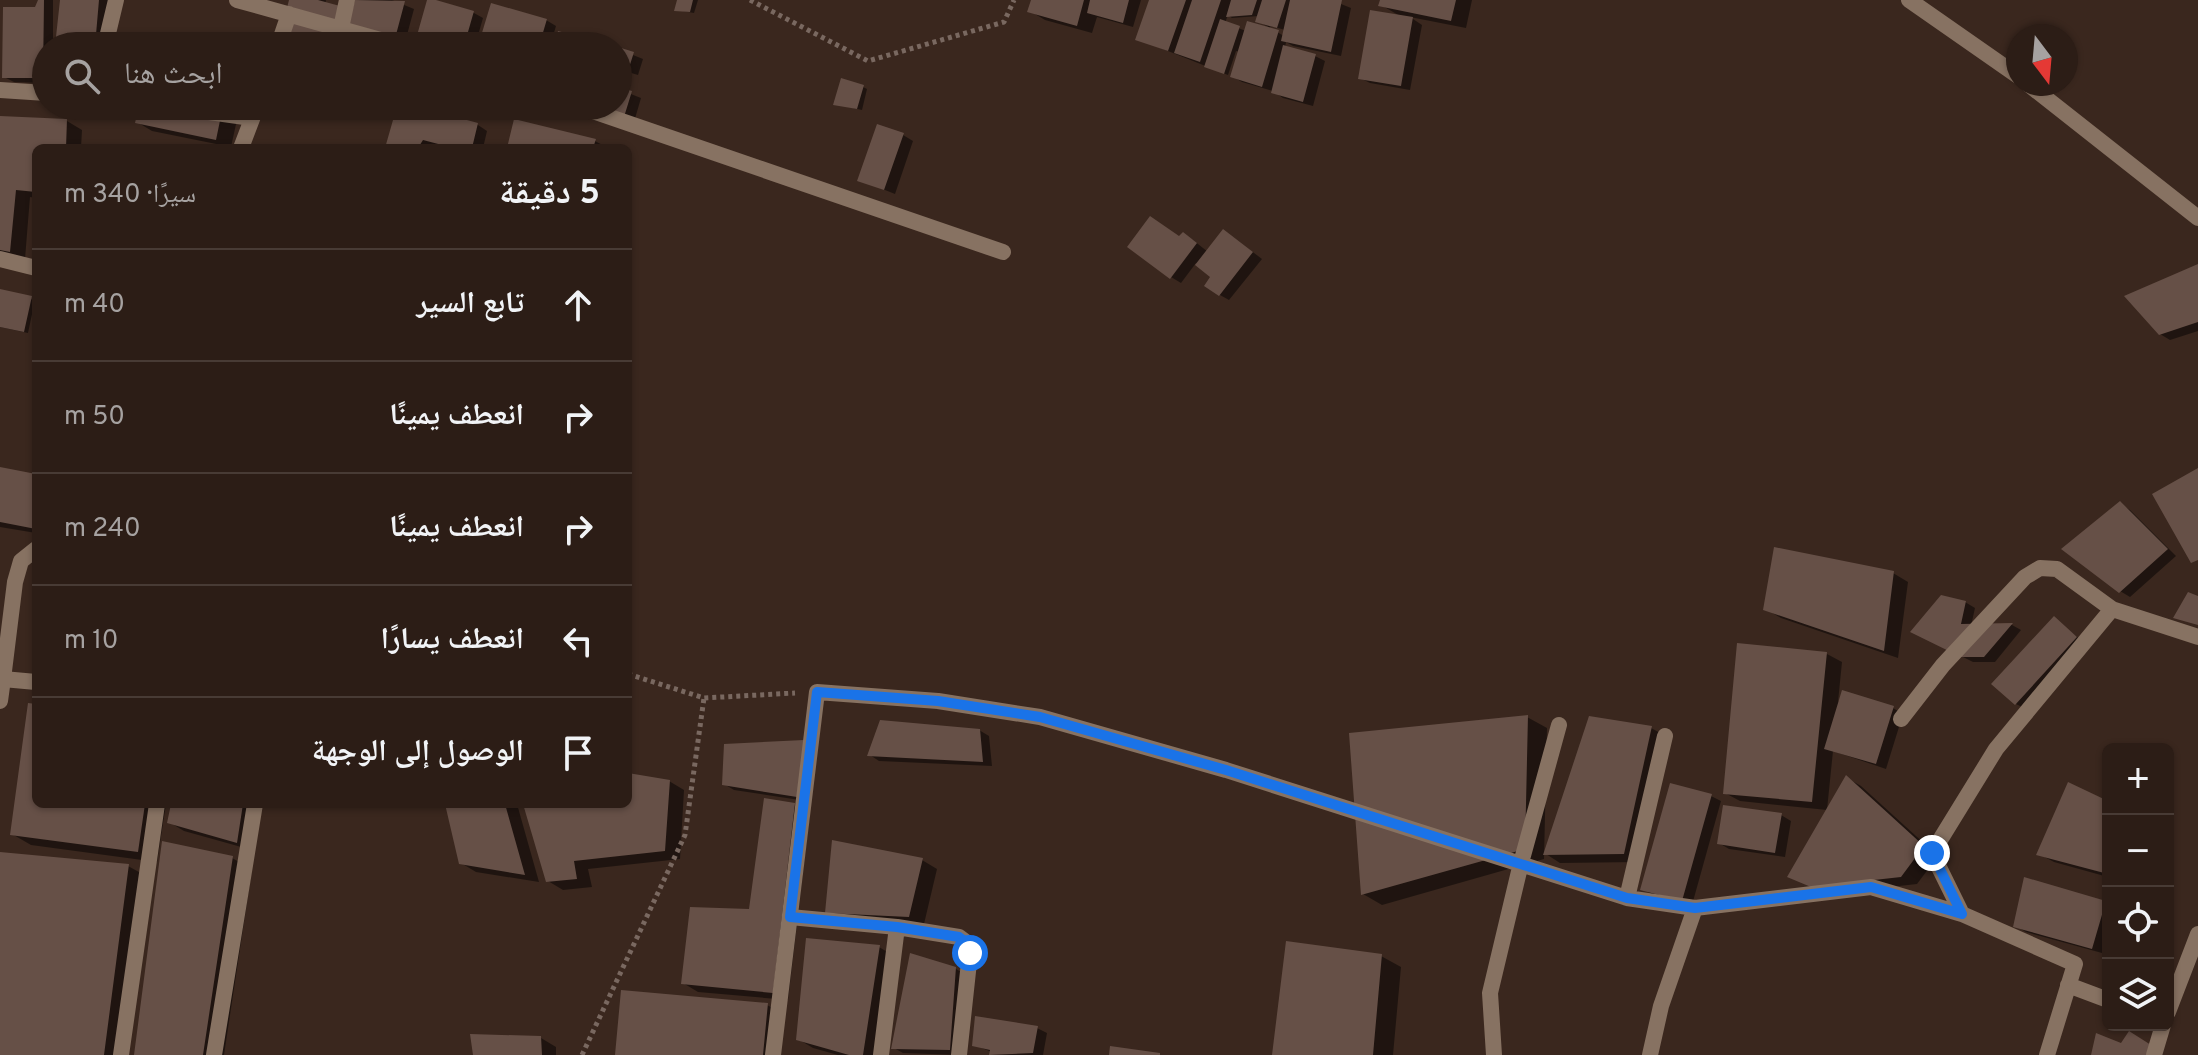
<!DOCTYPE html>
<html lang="ar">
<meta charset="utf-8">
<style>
:root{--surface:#2c1d16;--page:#34261f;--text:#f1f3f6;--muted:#a6a2a1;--line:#483b35}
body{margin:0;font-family:Overpass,"Noto Naskh Arabic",sans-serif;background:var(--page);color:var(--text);direction:rtl}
.controls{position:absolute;right:24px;bottom:24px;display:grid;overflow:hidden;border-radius:12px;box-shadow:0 2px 6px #0004}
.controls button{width:72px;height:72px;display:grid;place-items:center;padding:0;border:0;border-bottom:2px solid var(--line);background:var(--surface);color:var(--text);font:40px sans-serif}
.compass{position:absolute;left:2006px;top:24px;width:72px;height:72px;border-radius:50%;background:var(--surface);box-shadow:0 2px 6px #0004;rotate:164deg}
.stop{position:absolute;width:24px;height:24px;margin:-18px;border:6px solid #1a73e8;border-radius:50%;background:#fff}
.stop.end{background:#1a73e8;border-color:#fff;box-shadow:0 2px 8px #0008}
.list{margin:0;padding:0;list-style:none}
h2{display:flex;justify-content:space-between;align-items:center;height:104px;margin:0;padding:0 32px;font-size:34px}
h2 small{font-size:26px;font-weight:400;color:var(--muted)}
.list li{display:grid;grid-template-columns:52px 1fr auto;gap:24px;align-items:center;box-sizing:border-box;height:112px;padding:0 32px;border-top:2px solid var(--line)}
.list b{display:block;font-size:30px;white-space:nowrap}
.list em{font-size:26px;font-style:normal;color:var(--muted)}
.icon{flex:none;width:44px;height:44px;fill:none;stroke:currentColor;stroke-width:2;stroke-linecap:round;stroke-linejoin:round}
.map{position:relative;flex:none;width:2198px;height:1055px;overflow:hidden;direction:ltr}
.search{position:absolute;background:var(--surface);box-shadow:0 2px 6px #0004;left:32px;top:32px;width:600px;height:88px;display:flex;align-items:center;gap:20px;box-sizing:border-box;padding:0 28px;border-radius:44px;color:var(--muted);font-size:30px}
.panel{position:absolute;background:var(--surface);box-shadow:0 2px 6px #0004;left:32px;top:144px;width:600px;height:664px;border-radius:12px;direction:rtl}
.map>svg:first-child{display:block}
</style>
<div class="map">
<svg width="2198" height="1055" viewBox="0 0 2198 1055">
<rect width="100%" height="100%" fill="#3a271e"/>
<!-- shadow -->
<path fill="#0007" fill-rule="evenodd" d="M40,0h13v46h-7v37l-32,-1 -10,-5z
M62,0h47l-4,46h-48z
M291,0h35l-1,4 24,9 -9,33h-11l-36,-9 -10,-6z
M357,0h35l22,9 -10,37h-51l-7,-4z
M429,0l45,13 9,5 -8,28h-59z
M679,0h19l-4,13 -17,-3z
M1033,0h108l-8,27 -36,-10 -5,16 -47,-13 -15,-9z
M1151,0h180l20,8 -10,48 -48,-10 -7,-4 -1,6 30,8 10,5 -12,45 -30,-8 -10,-7 -31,-9 -10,-6 8,-24 -4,-1 -8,24 -90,-36zM1228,15l4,3 27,-2 -1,5 12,7 -24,3 -21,-8zM1271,26l14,4 -1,6 -14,-8z
M1382,0h90l-6,28 -56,-11 12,8 -12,65 -40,-7 -10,-5 40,-62 -19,-11z
M546,20l10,6 -6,20h-70z
M618,49l25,10 -5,16 -20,-6z
M863,87l4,2 -5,21 -27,-6z
M618,89l23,9 -7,24 -55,-16h39z
M141,106h99l-9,41 -79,-16 -15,-9z
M399,106l79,19 9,6 -4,17h-40l-10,-4 -2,4h-43z
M0,118l67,3 15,9 -1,18h-45v50l-6,-1 -5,62 -25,-6z
M903,135l10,6 -18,53 -35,-14z
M595,141l13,7h-99z
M1233,237l29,22 -33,41 -9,-5 -7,-19 -17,-13 -15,20 -10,-6 10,-39 12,2 15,12z
M2198,267v64l-28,9 -10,-6z
M0,292l35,8 -7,33 -28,-6z
M0,469l36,7v57l-36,-6z
M2120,504l10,6 46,46 -46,41 -10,-6z
M1893,573l15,9 -10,76 -117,-40 -15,-9z
M36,595v44l-2,-1z
M1965,602l10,6 -4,18 41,-1 9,5 -26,32h-22l-50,-25z
M2054,619l32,25 -60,65 -10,-5z
M1827,654l15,8 -4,40 5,-9 50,15 10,6 -17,55 -53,-18 -6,59 -87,-9 -15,-8z
M36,706v98h130l-9,58 -126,-17 -19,-11z
M1527,717l20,11 -3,131 -162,46 -19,-11z
M1651,728l15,8 -27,126 -79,1 -14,-9z
M979,730l10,6 3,30 -113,-5 -9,-6z
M804,742l2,59 -72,-11 -10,-6z
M628,775l41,6 15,9 -4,69 -92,10 4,18 -29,3 -15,-9 -23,-77h103z
M1847,778l14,8 77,70 -21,28 -90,10 -37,-18z
M1711,796l10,5 -29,104 -39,-10 -10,-6z
M2108,803v74l-54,-15 -15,-8z
M173,804h86l-7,46 -68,-19 -15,-9z
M447,804h70l22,78 -63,-10 -15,-9z
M795,805l15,9 -22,186 -90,-8 -15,-9 68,-72z
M1781,815l10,6 -6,36 -56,-8 -10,-6z
M0,858l128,8 20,11 -23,178h-125z
M232,858l20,11 -28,186h-88z
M922,860l15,9 -13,55 -82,-4 -15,-8z
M2105,903l3,2v27l-6,21 -76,-21 -10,-6z
M879,947l15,9 -15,99h-41l-25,-7 -15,-9z
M1381,956l20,11 -8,88h-119z
M956,969l10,6 -7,80 -56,-2 -9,-5z
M767,1005l15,8 -3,42h-162z
M1037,1028l10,5 -4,22h-52l1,-3 -18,-7z
M541,1038l15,9v8h-81z"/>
<!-- building -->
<path fill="#665047" d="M38,0h6l-1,78h-41l1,-71h32z
M60,0h39l-4,46h-40z
M289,0h29l22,6 -11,38 -48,-12z
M355,0l50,1 -12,45h-38l-11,-3z
M427,0h9l38,11 -10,35h-50z
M677,0h16l-3,12 -16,-1z
M1031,0h53l-7,26 -50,-14z
M1090,0h39l-6,23 -36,-10z
M1149,0h37l-18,51 -33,-11z
M1192,0h29l-21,62 -26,-9z
M1231,0h26l-5,15 -26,2z
M1262,0h24l-9,28 -22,-6z
M1290,0h52l-11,52 -50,-11z
M1380,0h76l-5,21 -73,-15z
M491,3l56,16 -8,27h-61z
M1370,10l43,7 -12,69 -43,-7z
M1220,19l20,7 -16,48 -20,-7z
M1247,21l32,9 -17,57 -32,-10z
M558,31l52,14v1h-56z
M1283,45l33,9 -13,48 -32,-9z
M618,47l16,5 -6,19 -10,-3z
M841,78l23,7 -7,24 -24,-4z
M618,87l14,4 -8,26 -37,-11h31z
M139,106h84l-7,34 -81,-17z
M397,106h18l63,17 -6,25h-31l1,-3 -19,-5 -5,8h-33z
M0,116l67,3 -1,29h-30v44l-20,-2 -6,62 -10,-2z
M514,119l82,20 -3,9h-86z
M877,124l27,9 -20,57 -27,-9z
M1150,216l29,20 4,-4 14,11 -27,36 -43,-32z
M1223,229l30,23 -34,44 -15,-10 6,-9 -15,-12z
M2198,264v58l-39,13 -35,-39z
M0,289l32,7 -8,36 -24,-5z
M0,467l36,7v55l-36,-7z
M2198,468v92l-7,3 -39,-69z
M2120,501l48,48 -49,44 -58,-44z
M1774,547l120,24 -10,80 -121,-41z
M2188,592l10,4v29l-25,-7z
M1941,595l25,6 -5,23 52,-1 -29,34h-23l-51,-25z
M2054,616l23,21 -62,68 -24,-21z
M1737,643l90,9 -15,150 -89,-8z
M1842,690l52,16 -18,58 -52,-15z
M28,703l8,1v100h109l-7,48 -128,-17z
M1528,715l-3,134 -164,46 -12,-162z
M1589,716l63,10 -28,128 -81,1z
M880,720l100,9 3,33 -116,-6z
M804,740l-7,57 -75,-12 2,-41z
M628,773l42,7 -5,71 -91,10 3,18 -31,3 -23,-78h105z
M1846,775l78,71 -23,31 -90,10 -24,-10z
M2068,782l40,19v73l-72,-19z
M1670,783l42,11 -30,107 -42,-11z
M764,798l31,5 -22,190 -92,-9 9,-77 59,2z
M171,804h72l-6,39 -70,-20z
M445,804h60l20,71 -66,-11z
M1723,805l59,8 -7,40 -58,-9z
M832,840l91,18 -14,59 -84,-4z
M162,841l71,15 -30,199h-69z
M0,852l129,12 -25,191h-104z
M2024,877l82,24 -14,48 -79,-22z
M806,938l74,7 -17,110h-14l-53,-15z
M1286,941l96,13 -9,101h-101z
M910,953l46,14 -6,83 -59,-1z
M621,990l147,13 -5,52h-148z
M975,1016l63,10 -5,27 -44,2 1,-5 -18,-4z
M2129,1031l22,14 -4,10h-56l5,-22 25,10z
M470,1034l71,2 1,19h-69z
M1110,1046l50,7v2h-51z"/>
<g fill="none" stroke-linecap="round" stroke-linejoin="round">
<!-- path -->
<path stroke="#796860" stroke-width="5" stroke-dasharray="4 4" stroke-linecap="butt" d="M750,0l118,61 136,-39 10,-22
M628,674l76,24 91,-5
M582,1055l103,-220 19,-137"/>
<!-- street -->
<path stroke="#877262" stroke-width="16" d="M237,0l165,46
M1909,0l109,76
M341,28l6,-28
M105,46l11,-46
M278,46l11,-32
M2028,84l170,134
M0,90l46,3
M166,106l86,12
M578,106l425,146
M241,148l16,-42
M0,259l36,9
M36,549l-15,12 -6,21 -12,97 33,3
M0,678l3,1 -3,22
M1901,719l42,-54 82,-88 15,-9 17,1 55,40 86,28
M1627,898l38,-162
M1962,914l-30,-61 64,-104 116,-140
M790,917l107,10 62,10 8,6 3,10 -11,102
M2068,985l40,15
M2168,1012l30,-78
M121,1055l36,-251
M214,1055l41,-251
M773,1055l44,-363 121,9 102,16 186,53 401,128 68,10 176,-21 91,27 113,50 -28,91
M881,1055l16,-128
M1494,1055l-4,-62 31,-130 38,-138
M1650,1055l11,-49 34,-98
M2154,1055l9,-30"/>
</g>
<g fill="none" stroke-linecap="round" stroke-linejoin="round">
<!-- route -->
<path stroke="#1a73e8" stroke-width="10" d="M970,953l-3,-10 -8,-6 -62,-10 -107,-10 27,-225 121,9 102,16 186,53 401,128 68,10 176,-21 91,27 -30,-61"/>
</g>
</svg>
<div class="controls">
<button>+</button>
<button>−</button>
<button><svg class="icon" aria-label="locate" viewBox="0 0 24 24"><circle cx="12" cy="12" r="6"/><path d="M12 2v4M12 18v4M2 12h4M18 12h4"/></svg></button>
<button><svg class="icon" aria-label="layers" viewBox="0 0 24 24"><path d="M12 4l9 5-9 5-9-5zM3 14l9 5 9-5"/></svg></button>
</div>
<svg class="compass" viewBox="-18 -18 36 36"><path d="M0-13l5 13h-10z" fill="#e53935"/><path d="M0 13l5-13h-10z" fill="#a6a2a1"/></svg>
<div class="stop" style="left:970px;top:953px"></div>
<div class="stop end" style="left:1932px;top:853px"></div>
<div class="search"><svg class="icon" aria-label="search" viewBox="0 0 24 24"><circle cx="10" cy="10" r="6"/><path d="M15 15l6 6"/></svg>ابحث هنا</div>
<section class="panel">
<h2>5 دقيقة<small>سيرًا · 340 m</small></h2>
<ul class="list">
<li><svg class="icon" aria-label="ahead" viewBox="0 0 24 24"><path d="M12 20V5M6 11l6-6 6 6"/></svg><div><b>تابع السير</b></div><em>40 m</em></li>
<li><svg class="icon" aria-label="right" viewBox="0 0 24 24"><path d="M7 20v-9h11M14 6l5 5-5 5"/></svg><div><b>انعطف يمينًا</b></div><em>50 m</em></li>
<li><svg class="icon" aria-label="right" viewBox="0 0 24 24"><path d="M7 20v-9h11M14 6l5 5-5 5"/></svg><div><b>انعطف يمينًا</b></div><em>240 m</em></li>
<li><svg class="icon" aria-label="left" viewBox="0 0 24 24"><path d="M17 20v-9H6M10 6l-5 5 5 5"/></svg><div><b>انعطف يسارًا</b></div><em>10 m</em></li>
<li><svg class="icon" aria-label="arrive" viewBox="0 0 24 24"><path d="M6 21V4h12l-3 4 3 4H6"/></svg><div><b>الوصول إلى الوجهة</b></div></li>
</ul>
</section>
</div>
